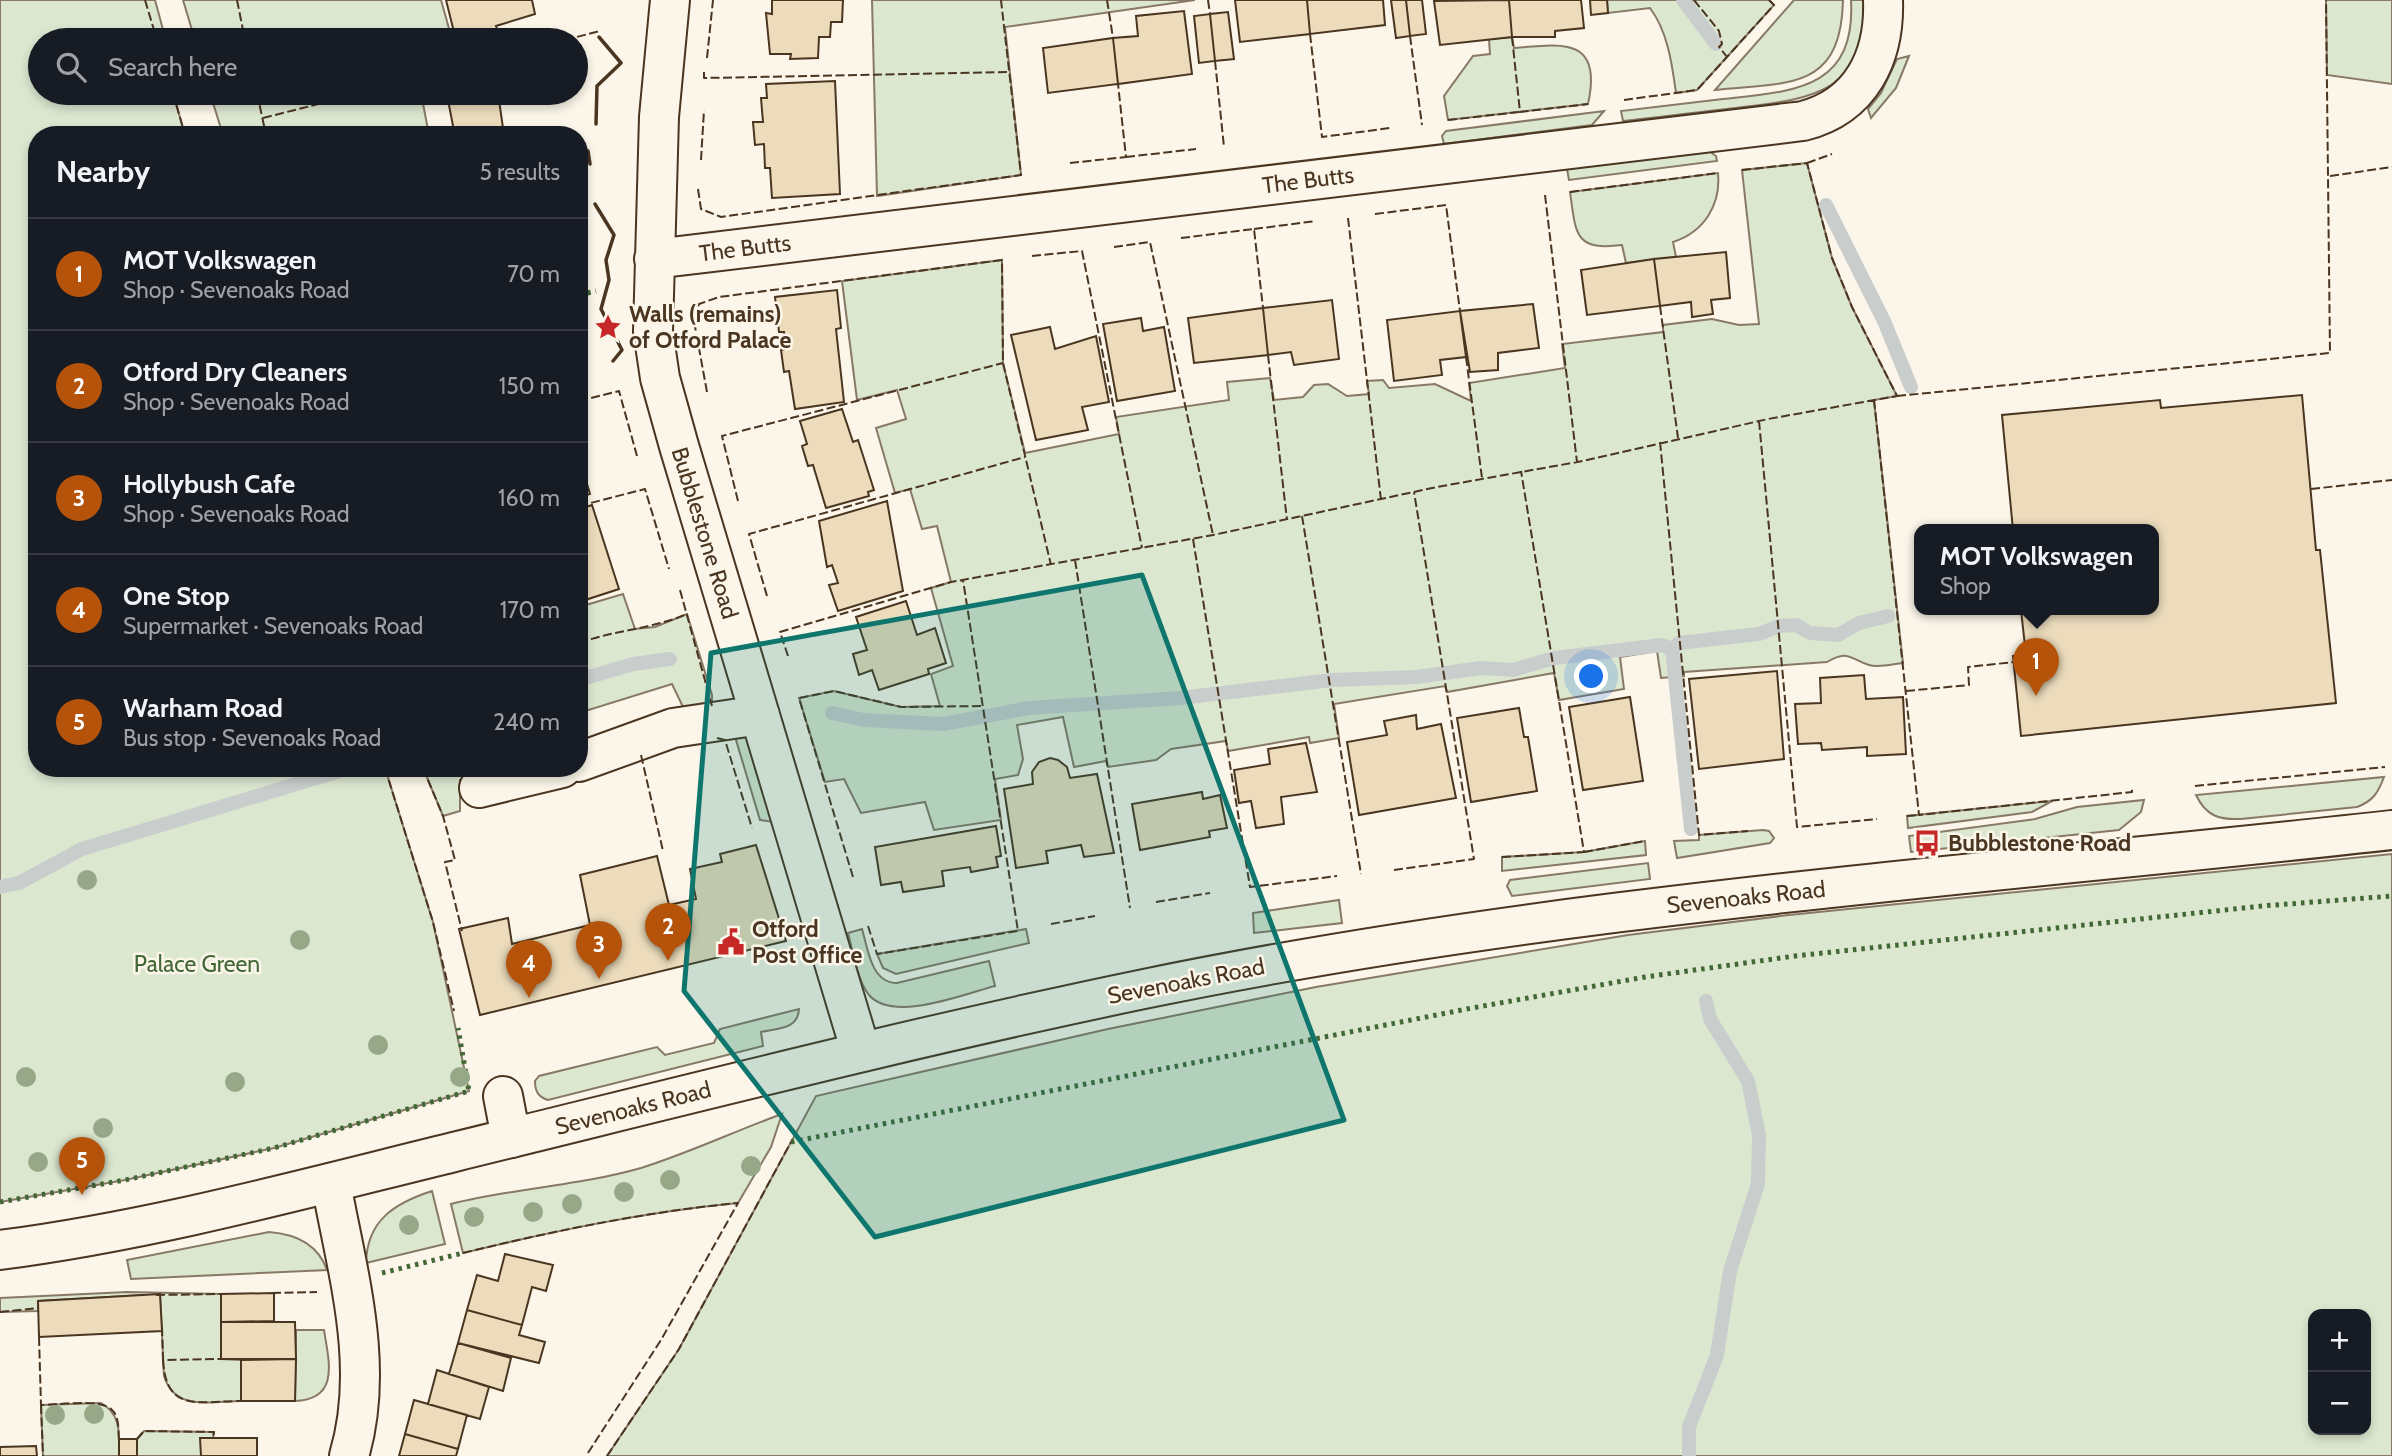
<!DOCTYPE html>
<meta charset="utf-8">
<style>
:root{--surface:#171b24;--page:#242831;--text:#f1f3f6;--muted:#9ea1a6;--line:#363941;--accent:#b45309}
body{margin:0;font-family:Cabin,sans-serif;background:var(--page);color:var(--text)}
.controls{position:absolute;right:21px;bottom:21px;display:grid;overflow:hidden;border-radius:14px;box-shadow:0 4px 10px #0003}
.controls button{width:63px;height:63px;display:grid;place-items:center;padding:0;border:0;border-bottom:2px solid var(--line);background:var(--surface);color:var(--text);font:35px sans-serif}
.you{position:absolute;left:1592px;top:677px;width:24px;height:24px;margin:-18px;border:5px solid #fff;border-radius:50%;background:#1a73e8;box-shadow:0 0 0 10px #1a73e833}
.badge{display:grid;place-items:center;width:46px;height:46px;border-radius:50%;background:var(--accent);color:#fff;font-size:23px;font-weight:700}
.pin{position:absolute;translate:-50% -58px;filter:drop-shadow(0 2px 4px #0008)}
.pin::after{content:'';position:absolute;top:37px;width:24px;height:21px;background:inherit;clip-path:polygon(0 0,100% 0,50% 100%)}
.popup{position:absolute;left:1914px;top:524px;width:245px;height:91px;box-sizing:border-box;display:grid;place-content:center;border-radius:14px;background:var(--surface);filter:drop-shadow(0 2px 5px #0005);font-size:23px;white-space:nowrap;color:var(--muted)}
.popup b{font-size:26px;color:var(--text)}
.popup::after{content:'';position:absolute;left:50%;top:100%;margin-left:-14px;border:14px solid transparent;border-top-color:var(--surface)}
.list{margin:0;padding:0;list-style:none}
h2{display:flex;justify-content:space-between;align-items:center;height:91px;margin:0;padding:0 28px;font-size:30px}
h2 small{font-size:23px;font-weight:400;color:var(--muted)}
.list li{display:grid;grid-template-columns:46px 1fr auto;gap:21px;align-items:center;box-sizing:border-box;height:112px;padding:0 28px;border-top:2px solid var(--line)}
.list b{display:block;font-size:26px;white-space:nowrap}
.list p{margin:0;font-size:23px;white-space:nowrap;color:var(--muted)}
.list em{font-size:23px;font-style:normal;color:var(--muted)}
.icon{flex:none;width:38px;height:38px;fill:none;stroke:currentColor;stroke-width:2;stroke-linecap:round;stroke-linejoin:round}
.map{position:relative;flex:none;width:2392px;height:1456px;overflow:hidden}
.search{position:absolute;background:var(--surface);box-shadow:0 4px 10px #0003;left:28px;top:28px;width:560px;height:77px;display:flex;align-items:center;gap:18px;box-sizing:border-box;padding:0 24px;border-radius:38px;color:var(--muted);font-size:26px}
.panel{position:absolute;background:var(--surface);box-shadow:0 4px 10px #0003;left:28px;top:126px;width:560px;height:651px;border-radius:28px}
.map>svg:first-child{display:block}
</style>
<div class="map">
<svg width="2392" height="1456" viewBox="0 0 2392 1456">
<rect width="100%" height="100%" fill="#fbf6e9"/>
<!-- green -->
<path fill="#dce7d0" stroke="#887966" stroke-width="2" fill-rule="evenodd" d="M0,0h155l10,37 -7,3h-118v53h133l12,42h-148v633h348l48,154 36,169 -195,57 -149,32 -125,22z
M183,0h258l9,32 -24,8h-231z
M872,0h323l-190,27 16,148 -144,21z
M1607,0h162l5,5 -77,85 -21,3c-4,-29 -8,-61 -26,-85l-42,5z
M1794,0h49c-2,92 -56,82 -128,90z
M1851,0h12c6,95 -54,99 -127,108 -38,4 -76,9 -113,13l-2,-10c34,-4 68,-8 102,-12 69,-8 133,-8 128,-99z
M2326,0h66v84l-65,-9z
M1512,37l2,11c47,-4 89,-12 74,56l-140,16 -4,-24 29,-40 17,-2 -1,-15z
M1909,56l-13,32 -25,30 -3,-9 13,-16 16,-34z
M210,93h211l8,42h-206z
M1604,111l-12,14 -148,19 -2,-8 4,-5z
M1709,151l7,5 1,5 -148,19 -2,-11z
M1807,163l25,95 20,49 45,89 -23,4 29,263c-10,1 -25,5 -34,2 -19,-6 -21,-16 -42,-3l-143,10v4l-23,2 -4,-27 -37,6 4,32 -65,11 -5,-27 -107,19 -2,-6 -111,18 5,34 -29,5 -1,-6 -81,14 -2,-10 -55,8 -15,11 -48,7 -2,-6 -32,6 -11,-50 -46,8 6,34 -5,16 -23,4 6,41 -67,10 -9,-28 -64,11 -17,-34 -19,3 -26,-84 35,-7 67,16 39,-1 -9,-32 22,-8 -22,-78 20,-6 -14,-56 -15,3 -12,-40 -15,4 -19,-65 30,-9 -9,-29 -40,10 -15,-119 160,-21 1,103 22,90 94,-19 -3,-17 113,-17 -2,-18 43,-4 4,22 29,-3 11,-12 14,-1 19,12 22,-2 -2,-13 16,-1 6,8 46,-4 36,17 -2,-18 96,-15 -3,-24 101,-12v-7l49,-6 27,6 20,-1 -17,-154z
M1718,173c3,32 -14,59 -45,69l3,15 -50,6 -4,-18c-48,6 -46,-11 -52,-53z
M623,594l12,35 20,-2 32,-13 25,81v14l-29,-2 -11,-23 -93,29v-106z
M746,726l28,96 -14,-2 -24,-80v-6z
M423,768h78l-23,4 -18,8v31l-17,5z
M2384,777c-6,16 -11,24 -27,30l-116,12c-22,1 -35,-3 -45,-24z
M2144,800l-3,12 -22,18 -208,22 -2,-16 126,-17 42,-12z
M2052,801l-20,11 -124,16 -1,-12z
M1763,830l6,1 5,7 -4,5 -93,15 -3,-17 25,-1v-5z
M1645,841l1,14 -144,16v-14l82,-5z
M2392,854v602h-1785l72,-107 137,-253 292,-67 208,-42 312,-52 161,-20zM2366,1314v116h-53v-116z
M1648,863l2,16 -138,17 -5,-10 3,-6z
M1339,900l3,23 -88,10 -1,-20z
M862,929c6,20 9,54 35,54l92,-22 6,25c-31,8 -102,37 -126,9 -12,-15 -16,-44 -21,-62z
M1026,929l3,14 -133,31 -13,-6 -6,-14z
M799,1009c-1,20 -20,19 -38,23l2,14 -215,54c-10,-3 -13,-9 -13,-19l4,-5 118,-29 8,8 49,-12 6,-14z
M782,1114l-11,33 -33,56c-94,9 -184,28 -275,50l-12,-49c63,-16 127,-18 190,-36 48,-15 94,-37 141,-54z
M432,1191l13,53 -79,19c1,-43 29,-60 66,-72z
M269,1232c26,2 49,12 58,38l-196,9 -4,-19z
M127,1292l94,2v65l20,1v41c-29,0 -66,11 -77,-25l-4,-82 -122,7v10l-38,1v-14z
M296,1330h28c5,32 16,69 -29,71z
M101,1403c21,12 18,31 18,53h-76l-2,-51z
M144,1431l70,1 -1,6h-12v18h-64v-17z"/>
<g fill="none" stroke-linecap="round" stroke-linejoin="round">
<!-- stream -->
<path stroke="#c9cecd" stroke-width="14" d="M1683,0l33,44
M1826,205l58,116 27,66
M1672,649l7,-6 80,-9 20,-8 17,-1 14,8 28,2 21,-12 29,-7
M1672,649l19,180
M579,680l54,-16 37,-5
M832,713l32,7 79,4 86,-16 151,-10 152,-18 85,-3 64,-9 32,2 41,-12 108,-13 10,4
M0,887l19,-4 63,-34 264,-80
M1689,1456v-29l28,-72 13,-84 28,-87 1,-49 -11,-54 -38,-62 -4,-18"/>
</g>
<!-- building -->
<path fill="#ecdcbc" stroke="#4a3520" stroke-width="2" d="M446,0h86l3,14 -39,12 5,14h-39l-1,-5 -6,1z
M772,0h71l-1,22h-11l-1,15h-11l-1,21 -28,1 1,-5h-21l-4,-41 6,1z
M1235,0h72l3,34 -70,8z
M1307,0h76l2,25 -75,9z
M1391,0h15l4,36 -14,2z
M1406,0h16l4,34 -16,2z
M1509,0h72l3,28 -29,3v6h-43z
M1509,0l3,37 -72,8 -6,-44z
M1590,0h17l1,13 -17,2z
M1184,11l8,63 -74,10 -5,-46 25,-2 -2,-20z
M1228,12l6,47 -19,2 -5,-47z
M1210,14l5,47 -16,2 -5,-47z
M1113,38l5,46 -70,9 -5,-45z
M835,81l5,113 -68,4 -2,-30h-5l-1,-24 -9,1 -2,-23h10l-2,-24h6l-1,-14z
M498,93l6,42h-45l-1,-5 -4,1 -7,-36z
M1726,252l4,46 -19,2 2,14 -21,3 -1,-15 -31,4 -6,-47z
M1654,259l6,47 -73,9 -6,-45z
M837,290l4,38 -5,1 8,73 -49,7 -6,-38 -5,1 -3,-22 5,-1 -2,-17h-5l-4,-35z
M1332,300l7,59 -45,6 -3,-13 -23,3 -5,-47z
M1533,304l6,44 -41,5v17l-28,2 -10,-61z
M1263,308l5,47 -74,8 -6,-45z
M1460,311l6,46 -26,3 2,15 -48,6 -7,-61z
M1141,318l2,13 21,-4 11,64 -58,10 -14,-77z
M1050,327l5,22 41,-13 13,66 -27,5 6,23 -52,10 -25,-105z
M2302,395l14,155h4l16,153 -315,33 -8,-80 13,-1 -5,-45h132v-80h-140l-11,-115 158,-15 1,8z
M842,409l11,33 5,-2 16,50 -6,2 1,4 -43,12 -13,-43 -5,1 -6,-20 5,-2 -7,-23z
M579,457l11,37 -11,4z
M887,501l16,90 -65,20 -9,-26 9,-2 -6,-18 -5,2 -8,-46z
M592,505l27,84 -40,13v-93z
M906,601l11,34 18,-7 11,35 -18,6 1,5 -50,16 -7,-20 -13,5 -6,-21 14,-4 -11,-33z
M1777,671l7,88 -85,10 -10,-90z
M1864,675l2,24 37,-2 3,57 -39,2v-9l-45,3 -1,-7 -23,1 -3,-40 26,-1 -1,-25z
M1630,697l13,84 -60,9 -14,-83z
M1519,708l5,29h4l9,54 -66,11 -14,-84z
M1416,715l1,14 24,-5 15,74 -97,17 -12,-73 40,-7 -3,-14z
M1306,743l11,49 -36,5 3,27 -28,4 -5,-27 -12,2 -5,-33 36,-6 -2,-15z
M1050,758l8,2 9,7 3,11 27,-4 17,79 -30,4 -3,-12 -35,6 2,12 -32,5 -12,-79 29,-5 -1,-12 7,-10z
M1202,792l1,7 17,-4 7,33 -18,3 1,6 -70,13 -8,-46z
M996,826l5,30 -5,1 2,10 -27,5 -1,-5 -28,4 2,15 -41,6 -2,-10 -20,3 -6,-38z
M756,845l30,96 -306,74 -21,-86 49,-11 4,26 78,-19 -10,-50 77,-19 12,49 27,-6 -6,-30 32,-7 -2,-8z
M505,1254l48,11 -7,26 -14,-4 -10,38 -55,-15 10,-35 21,6z
M274,1293v28l-53,1v-28z
M160,1294l2,37 -123,6 -1,-36z
M467,1310l55,15 -3,10 26,7 -6,21 -81,-20z
M221,1322h74l1,37h-75z
M458,1343l53,15 -8,33 -54,-17z
M296,1359l-1,42h-54v-41z
M437,1370l52,17 -9,32 -52,-15z
M414,1400l53,15 -9,34 -53,-15z
M405,1434l53,15 -2,7h-57z
M200,1438h57v18h-56z
M119,1439h18v17h-18z
M36,1446l1,10h-37v-9z"/>
<g fill="none" stroke-linecap="round" stroke-linejoin="round">
<!-- minor casing -->
<g stroke="#4a3520" stroke-width="42">
<path id="minor" d="M670,0l-11,117 -6,214 7,47 19,68 182,606
M654,259l1149,-138c59,-15 82,-65 80,-121
M579,762l94,-34 87,-13
M479,788l83,-20
M503,1096l8,42
M331,1183c16,89 45,183 18,273"/>
</g>
<!-- major casing -->
<g stroke="#4a3520" stroke-width="42">
<path id="major" d="M0,1250c154,-20 303,-61 454,-98 229,-56 458,-115 690,-163 412,-85 831,-113 1248,-159"/>
</g>
<!-- minor -->
<use href="#minor" stroke="#fbf6e9" stroke-width="38"/>
<!-- major -->
<use href="#major" stroke="#fbf6e9" stroke-width="38"/>
<!-- hedge -->
<path stroke="#436837" stroke-width="5" stroke-dasharray="3.5 5" stroke-linecap="butt" d="M579,295l17,-4
M791,1142l681,-134 173,-31 150,-21 467,-50 130,-10
M0,1202l125,-22 149,-32 195,-57 -11,-63
M382,1273l81,-20"/>
<!-- fence -->
<path stroke="#4a3520" stroke-width="2" stroke-dasharray="9 3.5" stroke-linecap="butt" d="M145,0l12,40
M237,0l8,40
M1107,0l6,38
M1208,0l2,14
M1694,0l25,31 3,13 -3,3 8,10
M1310,34l12,103 68,-9
M1410,36l12,89
M1512,37l8,75 68,-8
M565,40l35,-9
M707,58l6,-58
M1215,61l9,86
M704,72v6l306,-6
M173,93l12,42
M257,93l9,42
M1624,100l73,-10 77,-85 -5,-5
M263,118l99,-25
M1448,120l72,-8
M1126,157l70,-8
M701,160l3,-50
M1070,163l56,-6 -8,-73
M1807,163l25,-9
M2330,176l62,-9
M698,189l3,20 20,8 300,-42 -20,-175
M1570,192l148,-19
M1545,195l32,267
M1375,214l71,-9 14,106
M1348,218l33,282
M1254,229l62,-8
M1181,238l73,-9 9,79
M1114,247l36,-5 63,293
M1032,256l50,-5 60,297
M1660,306l18,132
M1268,355l19,165
M1466,357l16,121
M707,392l-13,-71 5,-17 20,-7 283,-37 1,103 48,202
M1897,396l433,-43 -4,-353
M1874,400l45,415 213,-23v-4
M579,401l40,-10 18,65
M1759,421l38,406 80,-8
M1660,442l39,393 49,-4
M2311,489l81,-9
M738,501l-16,-65 281,-73
M579,506l66,-17 24,80
M1302,516l59,358
M1193,539l57,348 87,-11
M1075,560l55,348
M680,590l32,116
M767,596l-18,-62 276,-77
M579,643c36,-13 73,-14 108,-29
M788,656l-8,-24 171,-50 262,-47 224,-48 146,-26 185,-42 129,-23 -45,-89 -20,-49 -25,-95 -65,7
M1906,691l63,-6 -1,-18 46,-5
M717,738l8,2 27,88
M641,755l22,96
M385,768l48,154 21,89
M423,768l20,48 12,44 -10,2 17,69
M2195,786l190,-19
M1907,816l12,-1
M1584,852l61,-11
M1502,857l82,-5 -63,-381
M1394,870l80,-11 -60,-367
M853,877l-54,-179 35,-7 67,16 82,-1
M1156,902l54,-9
M1051,924l44,-8
M868,926l9,28 141,-23 -55,-351
M463,1253c91,-22 181,-41 275,-50l-77,137 -75,116
M272,1293l45,-1
M156,1295l67,-1
M0,1312l38,-4
M162,1327l1,33 58,-1
M39,1337l2,68c16,0 60,-7 71,5 8,7 6,22 7,32
M163,1360c3,54 37,41 78,41
M41,1405l2,51
M137,1439l7,-8 70,1 -1,6
M607,1456l72,-107 112,-207"/>
<!-- wall -->
<path stroke="#4a3520" stroke-width="3.5" d="M596,124l1,-38 24,-23 -22,-26
M588,151l2,13
M595,204l19,31 -8,25 3,20 -8,29 21,41 -9,11"/>
</g>
<!-- trees -->
<g fill="#96a887">
<circle cx="87" cy="880" r="10"/>
<circle cx="300" cy="940" r="10"/>
<circle cx="378" cy="1045" r="10"/>
<circle cx="26" cy="1077" r="10"/>
<circle cx="460" cy="1077" r="10"/>
<circle cx="235" cy="1082" r="10"/>
<circle cx="103" cy="1128" r="10"/>
<circle cx="38" cy="1162" r="10"/>
<circle cx="751" cy="1166" r="10"/>
<circle cx="670" cy="1180" r="10"/>
<circle cx="624" cy="1192" r="10"/>
<circle cx="572" cy="1204" r="10"/>
<circle cx="533" cy="1212" r="10"/>
<circle cx="474" cy="1217" r="10"/>
<circle cx="409" cy="1225" r="10"/>
<circle cx="94" cy="1414" r="10"/>
<circle cx="55" cy="1415" r="10"/>
</g>
<!-- marked area -->
<path fill="#0f766e" fill-opacity="0.2" stroke="#0f766e" stroke-width="5" stroke-linejoin="round" d="M1142,575l202,545 -469,117 -191,-246 27,-338z"/>
<!-- icons -->
<defs>
<g id="sight-bare" transform="scale(2.1)"><path d="M0-6L1.8-2.2L6-1.7L2.9 1.2L3.7 5.4L0 3.3L-3.7 5.4L-2.9 1.2L-6-1.7L-1.8-2.2Z" fill="#c62828" stroke="#fbf6e9" stroke-width="2.5" paint-order="stroke"/></g>
<g id="bus-bare" transform="scale(2.1)"><path d="M-5-6H5V4H4V6H2V4H-2V6H-4V4H-5ZM-3.5-4V0h7V-4ZM-3.5 1.2v1.5H-2V1.2ZM2 1.2v1.5H3.5V1.2Z" fill="#c62828" stroke="#fbf6e9" stroke-width="2.5" paint-order="stroke"/></g>
<g id="civic-bare" transform="scale(2.1)"><path d="M-.6-6.5H3V-4.5H.6V-3L4-1V1h2V6H-6V1h2V-1L-.6-3ZM-1.2 2.5V6h2.4V2.5Z" fill="#c62828" stroke="#fbf6e9" stroke-width="2.5" paint-order="stroke"/></g>
</defs>
<g fill-rule="evenodd">
<use href="#sight-bare" x="608" y="327"/>
<use href="#bus-bare" x="1927" y="843"/>
<use href="#civic-bare" x="731" y="942"/>
</g>
<g text-anchor="middle" dominant-baseline="central" stroke-width="5" stroke-linejoin="round" paint-order="stroke">
<!-- street labels -->
<g font-size="23" fill="#4a3520" stroke="#fbf6e9">
<text transform="translate(1308 180) rotate(-7)">The Butts</text>
<text transform="translate(745 248) rotate(-7)">The Butts</text>
<text transform="translate(705 533) rotate(73)">Bubblestone Road</text>
<text transform="translate(1746 897) rotate(-6)">Sevenoaks Road</text>
<text transform="translate(1186 981) rotate(-11)">Sevenoaks Road</text>
<text transform="translate(633 1108) rotate(-14)">Sevenoaks Road</text>
</g>
<!-- poi labels -->
<g font-size="23" font-weight="bold" fill="#4a3520" stroke="#fbf6e9" text-anchor="start">
<text x="629" y="314">Walls (remains)<tspan x="629" dy="26">of Otford Palace</tspan></text>
<text x="1948" y="843">Bubblestone Road</text>
<text x="752" y="929">Otford<tspan x="752" dy="26">Post Office</tspan></text>
</g>
<!-- park labels -->
<g font-size="23" fill="#436837" stroke="#fbf6e9">
<text x="197" y="964">Palace Green</text>
</g>
</g>
</svg>
<div class="controls">
<button>+</button>
<button>−</button>
</div>
<div class="you"></div>
<div class="pin badge" style="left:2036px;top:696px">1</div>
<div class="popup"><b>MOT Volkswagen</b>Shop</div>
<div class="pin badge" style="left:668px;top:961px">2</div>
<div class="pin badge" style="left:599px;top:979px">3</div>
<div class="pin badge" style="left:529px;top:998px">4</div>
<div class="pin badge" style="left:82px;top:1195px">5</div>
<div class="search"><svg class="icon" aria-label="search" viewBox="0 0 24 24"><circle cx="10" cy="10" r="6"/><path d="M15 15l6 6"/></svg>Search here</div>
<section class="panel">
<h2>Nearby<small>5 results</small></h2>
<ul class="list">
<li><span class="badge">1</span><div><b>MOT Volkswagen</b><p>Shop · Sevenoaks Road</p></div><em>70 m</em></li>
<li><span class="badge">2</span><div><b>Otford Dry Cleaners</b><p>Shop · Sevenoaks Road</p></div><em>150 m</em></li>
<li><span class="badge">3</span><div><b>Hollybush Cafe</b><p>Shop · Sevenoaks Road</p></div><em>160 m</em></li>
<li><span class="badge">4</span><div><b>One Stop</b><p>Supermarket · Sevenoaks Road</p></div><em>170 m</em></li>
<li><span class="badge">5</span><div><b>Warham Road</b><p>Bus stop · Sevenoaks Road</p></div><em>240 m</em></li>
</ul>
</section>
</div>
